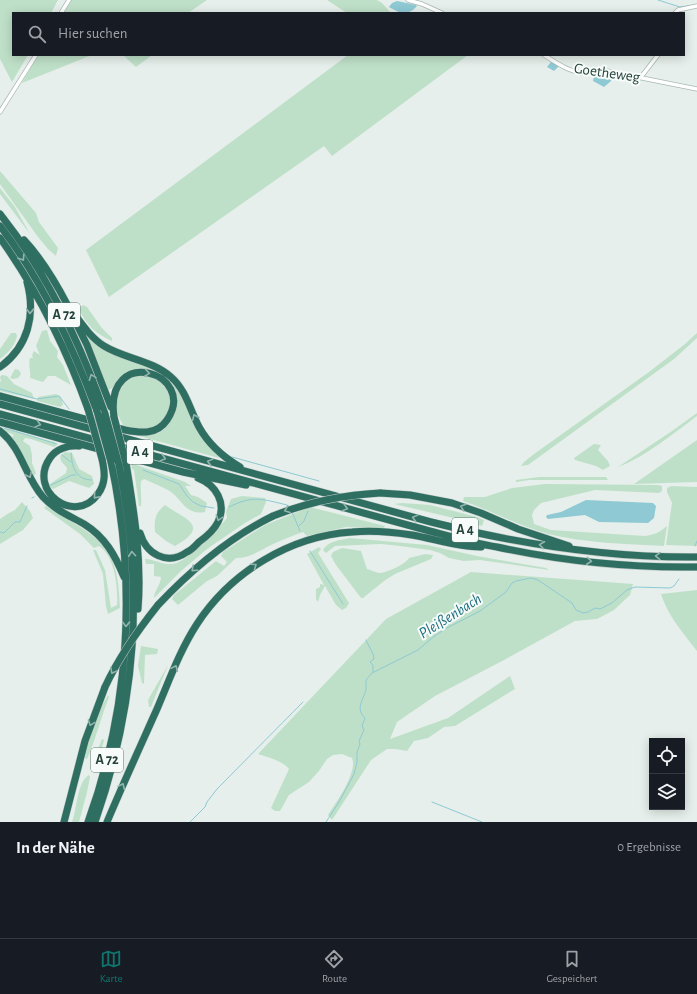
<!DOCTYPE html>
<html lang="de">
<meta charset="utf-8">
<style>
:root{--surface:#171b24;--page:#20242c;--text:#f1f3f6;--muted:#9ea1a6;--line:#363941;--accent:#0f766e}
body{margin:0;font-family:"Alegreya Sans",sans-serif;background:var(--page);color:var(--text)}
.controls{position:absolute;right:12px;bottom:12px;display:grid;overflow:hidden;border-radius:0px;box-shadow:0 2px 10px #0003}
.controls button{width:36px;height:36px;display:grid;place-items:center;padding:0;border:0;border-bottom:1px solid var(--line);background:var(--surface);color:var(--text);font:20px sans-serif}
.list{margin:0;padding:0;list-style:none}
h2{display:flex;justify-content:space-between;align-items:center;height:52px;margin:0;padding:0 16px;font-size:17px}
h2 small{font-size:13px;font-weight:400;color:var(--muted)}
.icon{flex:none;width:22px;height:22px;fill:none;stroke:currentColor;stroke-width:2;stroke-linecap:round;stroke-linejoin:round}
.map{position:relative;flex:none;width:697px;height:822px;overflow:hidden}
.search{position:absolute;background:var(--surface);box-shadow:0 2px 10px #0003;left:12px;right:12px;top:12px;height:44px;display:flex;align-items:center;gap:10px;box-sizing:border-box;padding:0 14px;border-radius:0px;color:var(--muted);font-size:15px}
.sheet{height:116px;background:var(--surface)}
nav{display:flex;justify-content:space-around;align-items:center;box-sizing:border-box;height:56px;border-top:1px solid var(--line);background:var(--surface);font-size:11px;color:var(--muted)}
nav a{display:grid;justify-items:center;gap:2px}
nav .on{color:var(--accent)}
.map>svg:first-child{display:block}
</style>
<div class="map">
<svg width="697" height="822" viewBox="0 0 697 822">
<rect width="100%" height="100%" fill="#e6efeb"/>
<!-- green -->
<path fill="#bfe0c8" d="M0,0h58l-7,13h-38v42h15l-16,27 -12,-23z
M70,0h137l-19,13h-125z
M327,0h50l5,3 9,10h-44z
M38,55h54l-70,28z
M123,55h29l-16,12z
M348,55h120l-136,101 -8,-10 -215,151 -23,-47z
M0,171l36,42 3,9 19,26 -2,8 -8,-7 -10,-12 -38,-53z
M0,188l15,19 15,27 -30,-40z
M83,305l4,2 14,20 11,11v3c-16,-7 -26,-16 -33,-32z
M47,330l3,11 8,10 -1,6 6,8 8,20 -16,-9h-7l-5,6 -13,-4c1,-7 -2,-14 0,-20h3l-1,-3 2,-4 6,4 -4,-9 6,-15z
M11,333h5l1,3c-2,10 -9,17 -17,23v-10z
M697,333v5l-23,21 -146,106 -7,1 3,-4 10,-8 115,-82 36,-28z
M86,336c7,4 14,12 22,16 21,11 47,12 63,30 13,14 17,30 25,46 6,11 14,20 23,29v1l-87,-24c8,-1 15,4 26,-1 5,-2 8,-6 11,-10 15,-22 2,-55 -27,-54 -13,1 -21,17 -34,21z
M15,369l4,1 2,4 -3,4 -5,1 -3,-1z
M2,375l5,1 7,8 18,9 2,6 -34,-8v-9l1,-1 -1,-4z
M149,375l18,11 4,15 -5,18 -13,10h-21l-9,-4 -7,-14 2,-20 6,-8 10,-7z
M56,394l5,3 2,8 -3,2 -23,-6 1,-4z
M697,413v3c-23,17 -52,41 -79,51l54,-36z
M4,428c18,4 33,10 51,14l2,3 -3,2 -23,-8 -6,-1 -2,3 7,5 2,9v8l4,10 -2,3 -14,-27 -8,-12 2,-2 -9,-4z
M697,440v42l-63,2z
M594,444l7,1 -3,5 10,11 2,5 -7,4 -7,-4 -21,-6 -1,-2z
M65,452l7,1 7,16 13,7 2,8 -5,4 -20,-7 -16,8 -3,-3v-2l16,-11 1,-5 -6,-7 -1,-5z
M131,463l54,19 6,4h-6l6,9 7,2 9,6 -2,9c-20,4 -23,-14 -37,-22 -7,-4 -16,-7 -24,-11l-3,2c-1,8 1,17 0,25h-2l-5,-36 -2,-1z
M539,477h67l2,3h-79l-13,2v-2z
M545,484l113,1 4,1v5l-3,2 -64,-3 -54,13 -7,7 -2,5 2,9 17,6 94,6c9,-1 15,-4 22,-10l-3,20c-38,-2 -78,-3 -116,-12 -29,-8 -56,-23 -85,-33l1,-4h21l27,-9z
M671,486l26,1v59l-31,-1 6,-42 -5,-11v-4z
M242,496l23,2 1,4 -5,12 -16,9 -38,26 -26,22 -27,27c0,-8 7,-13 7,-21l-7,-1v-12h-8l-1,-5c6,-1 17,6 27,5 15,-1 45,-34 55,-46l-1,-6 5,-13z
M22,502l8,9 3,7 -10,12 -23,14v-25l9,-6 6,-3z
M402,503l28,2 47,12 7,3 -2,6 -24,-7 -64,-15z
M165,505c19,14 47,20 10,41l-9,-5 -11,-9c-1,-12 0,-19 10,-27z
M46,506c50,32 73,35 74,102l-12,6 -2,-8 -3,-32 -10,-24h3l9,20 6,38 6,-3c1,-17 -2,-49 -18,-59l-5,2 -14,-14 -36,-26z
M310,507l75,19 -1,2 -38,-1 -39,9 -4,-4c-11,4 -22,8 -32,13 -12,6 -21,13 -35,13l-19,18 -10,5 -29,24 -6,-6 2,-4 42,-34 8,5 3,-4 -6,-6 2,-4 42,-27z
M350,538l77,7 50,11 69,12 3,2 -69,-10 -16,1 -15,-3 -9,-5 -10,-3 -30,-4 -19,-2 -46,2 -9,7 -3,-3c5,-9 17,-10 27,-12z
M319,547l2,2 -3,4 31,50 -3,5 -4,2 -6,-5 -11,-19 -5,9 -2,7 -2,-3v-10l4,-2v-3l4,1 -17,-31z
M342,548l19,3 6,18c4,1 10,4 13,4 7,0 27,-10 29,-15l16,-4 8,1 -2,4 -36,15 -11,7 -21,17h-2l-25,-33 -5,-9 2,-4z
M471,572l162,12 -3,11 -16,15 -17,9 -22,2 -71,39 -69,36 -38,26 -7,17 58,-21 62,-42 5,13 -60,37 -11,1 -16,11 -14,3 -7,10 -12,-2h-8l-16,11 -39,60 -4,-5c8,-12 30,-43 24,-57l-10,-4 -9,1 -6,4 -8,12 -10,11 -20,13 -9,16h-5l-4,-3 18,-39c-6,-8 -22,-12 -31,-15l128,-135z
M697,590v61c-14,-18 -29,-35 -36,-57z
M141,646l17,3 -1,5 -12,1 -1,29 -2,-1 -4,-17z
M168,665l-17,42h-2l-1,-7z
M108,695l1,2c-8,20 -13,42 -22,62l-2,-1c4,-22 12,-44 23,-63z
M102,739l2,1 -5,20 -2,-1 1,-10z
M89,775l1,2 -3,15 -8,30h-7c5,-13 5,-40 17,-47z"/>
<!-- water -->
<path fill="#8ec9d4" d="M397,1l19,4 1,1c-10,11 -17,7 -28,1l3,-4z
M551,62l8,4 -5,5 -7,-4z
M599,72l14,4 -2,5 -7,6 -11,-6 1,-5z
M586,500l67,3 3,3 -2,12 -6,5 -49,-1 -14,-7 -37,4 -2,-2 1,-2 14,-3z"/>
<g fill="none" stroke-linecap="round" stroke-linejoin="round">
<!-- stream -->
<path stroke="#8ec9d4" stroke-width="1" d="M658,0l22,7 14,-2
M0,389l37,10 22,-3 10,13
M4,428l53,16
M71,453c1,13 4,27 21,27
M62,455l9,7
M232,457l87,24
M143,470l36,14 8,12 6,6 8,4 13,2
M51,485l21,-10h4
M32,498l2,-1
M229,507c24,-12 33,-8 58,-2l3,2
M292,512l8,19
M299,526l5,-5 4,-10
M0,532l4,1 11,-11h5l7,-16
M695,546l2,-5
M310,551l33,53
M366,640l7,14 1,5 -4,3 3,3v7
M432,802l50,20
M190,822l15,-15 2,-5 10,-13 86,-87
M326,822l13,-20 15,-28 3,-12v-10l3,-8 -1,-3 5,-11 -2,-4 3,-8c-10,-9 -2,-18 1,-28 0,-3 0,-7 0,-10l6,-7 46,-23 14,-12 13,-9 35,-18 26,-19 6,-9 4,-2 15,-3 7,2 34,23 4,7 7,3 5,-1 7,-4 5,1 12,-6 15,-13 8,-3 35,1 4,-2 5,-7"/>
<!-- street casing -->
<g stroke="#a8b8b2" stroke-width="5">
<path id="street" d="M408,0l14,4 20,9
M61,13l8,-13
M675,13l3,-3 19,-4
M544,55c11,7 27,18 40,18 7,0 12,-3 18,-3l95,19
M641,77l17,-22
M0,112l36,-57"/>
</g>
<!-- highway casing -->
<g stroke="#c2cac8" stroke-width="8">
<path id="highway" d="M0,214c47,59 80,128 105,200
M0,226c43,56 72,119 97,185
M0,238c38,53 66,110 88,171
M24,240c18,19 32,43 44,66
M66,303c12,15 22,33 38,43 21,13 48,14 67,31 15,13 19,33 28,50 10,18 24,30 41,40
M74,319l13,26 24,62
M0,367c28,-20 36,-52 27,-85
M0,396l125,34c16,3 32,5 42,-10 32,-47 -63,-77 -53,-3
M0,404l431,118c87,22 176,36 266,35
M0,414l426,116c23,6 47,13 71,17 65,14 133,21 200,20
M0,422l183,50 63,13
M0,431c22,17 25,46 43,66 12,13 27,19 41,27 21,13 31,31 40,53
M79,446c-11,-1 -23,3 -29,12 -23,33 25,68 48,36 8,-11 7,-22 4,-35
M126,463c8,49 16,96 12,146
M380,493l30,2 42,8 29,10 37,16 51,17
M140,533c6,21 27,33 47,19 5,-2 8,-6 12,-10 7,-5 15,-12 19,-20 9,-19 -2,-37 -20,-44
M158,605c34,-36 70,-67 115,-89
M64,822l21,-81 20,-54
M88,822c42,-116 49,-239 23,-360
M95,822c42,-120 49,-233 24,-357
M107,822c16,-38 33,-75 50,-113 12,-28 23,-59 40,-85 34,-52 93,-88 155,-92 20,-2 41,0 60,3 23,4 46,12 69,12"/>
</g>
<!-- street -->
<use href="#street" stroke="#fff" stroke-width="3.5"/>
<!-- highway -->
<use href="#highway" stroke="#2f6f62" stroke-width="7"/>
<!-- highway-bridge casing -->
<g stroke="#c2cac8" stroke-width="8" stroke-linecap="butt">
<path id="highway-bridge" d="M88,409l14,50
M97,411l14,51
M105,414l14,51
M114,417l12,46
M273,516c35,-14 69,-21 107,-23
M105,687c14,-30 33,-57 53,-82"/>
</g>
<!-- highway-bridge -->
<use href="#highway-bridge" stroke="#2f6f62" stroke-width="7"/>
</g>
<!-- one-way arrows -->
<defs><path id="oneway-chevron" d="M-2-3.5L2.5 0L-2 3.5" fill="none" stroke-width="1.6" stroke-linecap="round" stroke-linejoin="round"/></defs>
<g stroke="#93b5ae">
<use href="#oneway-chevron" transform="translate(22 258) rotate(57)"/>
<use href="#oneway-chevron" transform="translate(30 311) rotate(92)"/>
<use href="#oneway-chevron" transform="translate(147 373) rotate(8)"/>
<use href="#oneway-chevron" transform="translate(92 377) rotate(-111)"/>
<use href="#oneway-chevron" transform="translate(195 417) rotate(-113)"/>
<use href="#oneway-chevron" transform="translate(38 424) rotate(15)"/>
<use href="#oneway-chevron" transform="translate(163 458) rotate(15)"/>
<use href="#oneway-chevron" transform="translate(210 462) rotate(-165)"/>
<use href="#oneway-chevron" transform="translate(29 475) rotate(64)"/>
<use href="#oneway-chevron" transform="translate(96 496) rotate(131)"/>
<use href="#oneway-chevron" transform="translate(463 507) rotate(-161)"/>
<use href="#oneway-chevron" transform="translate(345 508) rotate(15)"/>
<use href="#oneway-chevron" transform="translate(287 510) rotate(160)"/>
<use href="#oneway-chevron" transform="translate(219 518) rotate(108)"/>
<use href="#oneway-chevron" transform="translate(415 518) rotate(-165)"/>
<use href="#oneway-chevron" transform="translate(542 545) rotate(-172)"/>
<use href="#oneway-chevron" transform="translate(132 554) rotate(-94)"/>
<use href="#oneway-chevron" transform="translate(658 556) rotate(-178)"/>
<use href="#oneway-chevron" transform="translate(589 561) rotate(6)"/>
<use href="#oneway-chevron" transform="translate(254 566) rotate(-35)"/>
<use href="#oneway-chevron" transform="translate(194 569) rotate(138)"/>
<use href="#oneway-chevron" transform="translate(126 624) rotate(92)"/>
<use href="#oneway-chevron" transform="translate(175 668) rotate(-66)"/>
<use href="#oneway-chevron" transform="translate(113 671) rotate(118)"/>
<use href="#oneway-chevron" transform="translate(91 723) rotate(110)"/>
<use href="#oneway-chevron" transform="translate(122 786) rotate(-66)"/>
</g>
<g text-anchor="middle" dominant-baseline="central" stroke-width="4" stroke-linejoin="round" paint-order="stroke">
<!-- shield labels -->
<g fill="#f7fbf9" stroke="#637a73" stroke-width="1">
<rect x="48" y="303" width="32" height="24" rx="3"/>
<rect x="127" y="440" width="26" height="24" rx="3"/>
<rect x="452" y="518" width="26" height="24" rx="3"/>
<rect x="91" y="748" width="32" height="24" rx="3"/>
</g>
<g font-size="14" font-weight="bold" fill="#24423a">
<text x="64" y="315">A 72</text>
<text x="140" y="452">A 4</text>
<text x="465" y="530">A 4</text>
<text x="107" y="760">A 72</text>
</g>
<!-- street labels -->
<g font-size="15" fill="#24423a" stroke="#f7fbf9">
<text transform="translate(607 73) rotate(8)">Goetheweg</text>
</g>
<!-- water labels -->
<g font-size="16" font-style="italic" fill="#1c6f80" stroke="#f7fbf9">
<text transform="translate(450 616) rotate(-32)">Pleißenbach</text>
</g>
</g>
</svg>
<div class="controls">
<button><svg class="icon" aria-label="locate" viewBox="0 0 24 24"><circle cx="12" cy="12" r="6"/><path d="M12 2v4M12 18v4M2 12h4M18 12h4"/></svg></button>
<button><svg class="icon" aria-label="layers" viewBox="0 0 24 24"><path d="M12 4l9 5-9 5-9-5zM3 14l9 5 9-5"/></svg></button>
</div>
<div class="search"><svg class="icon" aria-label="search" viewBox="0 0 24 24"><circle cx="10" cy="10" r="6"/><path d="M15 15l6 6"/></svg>Hier suchen</div>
</div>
<section class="sheet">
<h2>In der Nähe<small>0 Ergebnisse</small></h2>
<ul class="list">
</ul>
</section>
<nav>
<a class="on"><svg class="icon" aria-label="map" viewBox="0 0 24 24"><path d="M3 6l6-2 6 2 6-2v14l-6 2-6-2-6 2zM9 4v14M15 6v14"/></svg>Karte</a>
<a><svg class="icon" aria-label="directions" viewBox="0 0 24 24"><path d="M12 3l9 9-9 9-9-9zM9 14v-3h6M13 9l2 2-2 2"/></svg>Route</a>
<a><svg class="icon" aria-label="saved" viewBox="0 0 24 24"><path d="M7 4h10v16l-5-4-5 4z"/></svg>Gespeichert</a>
</nav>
